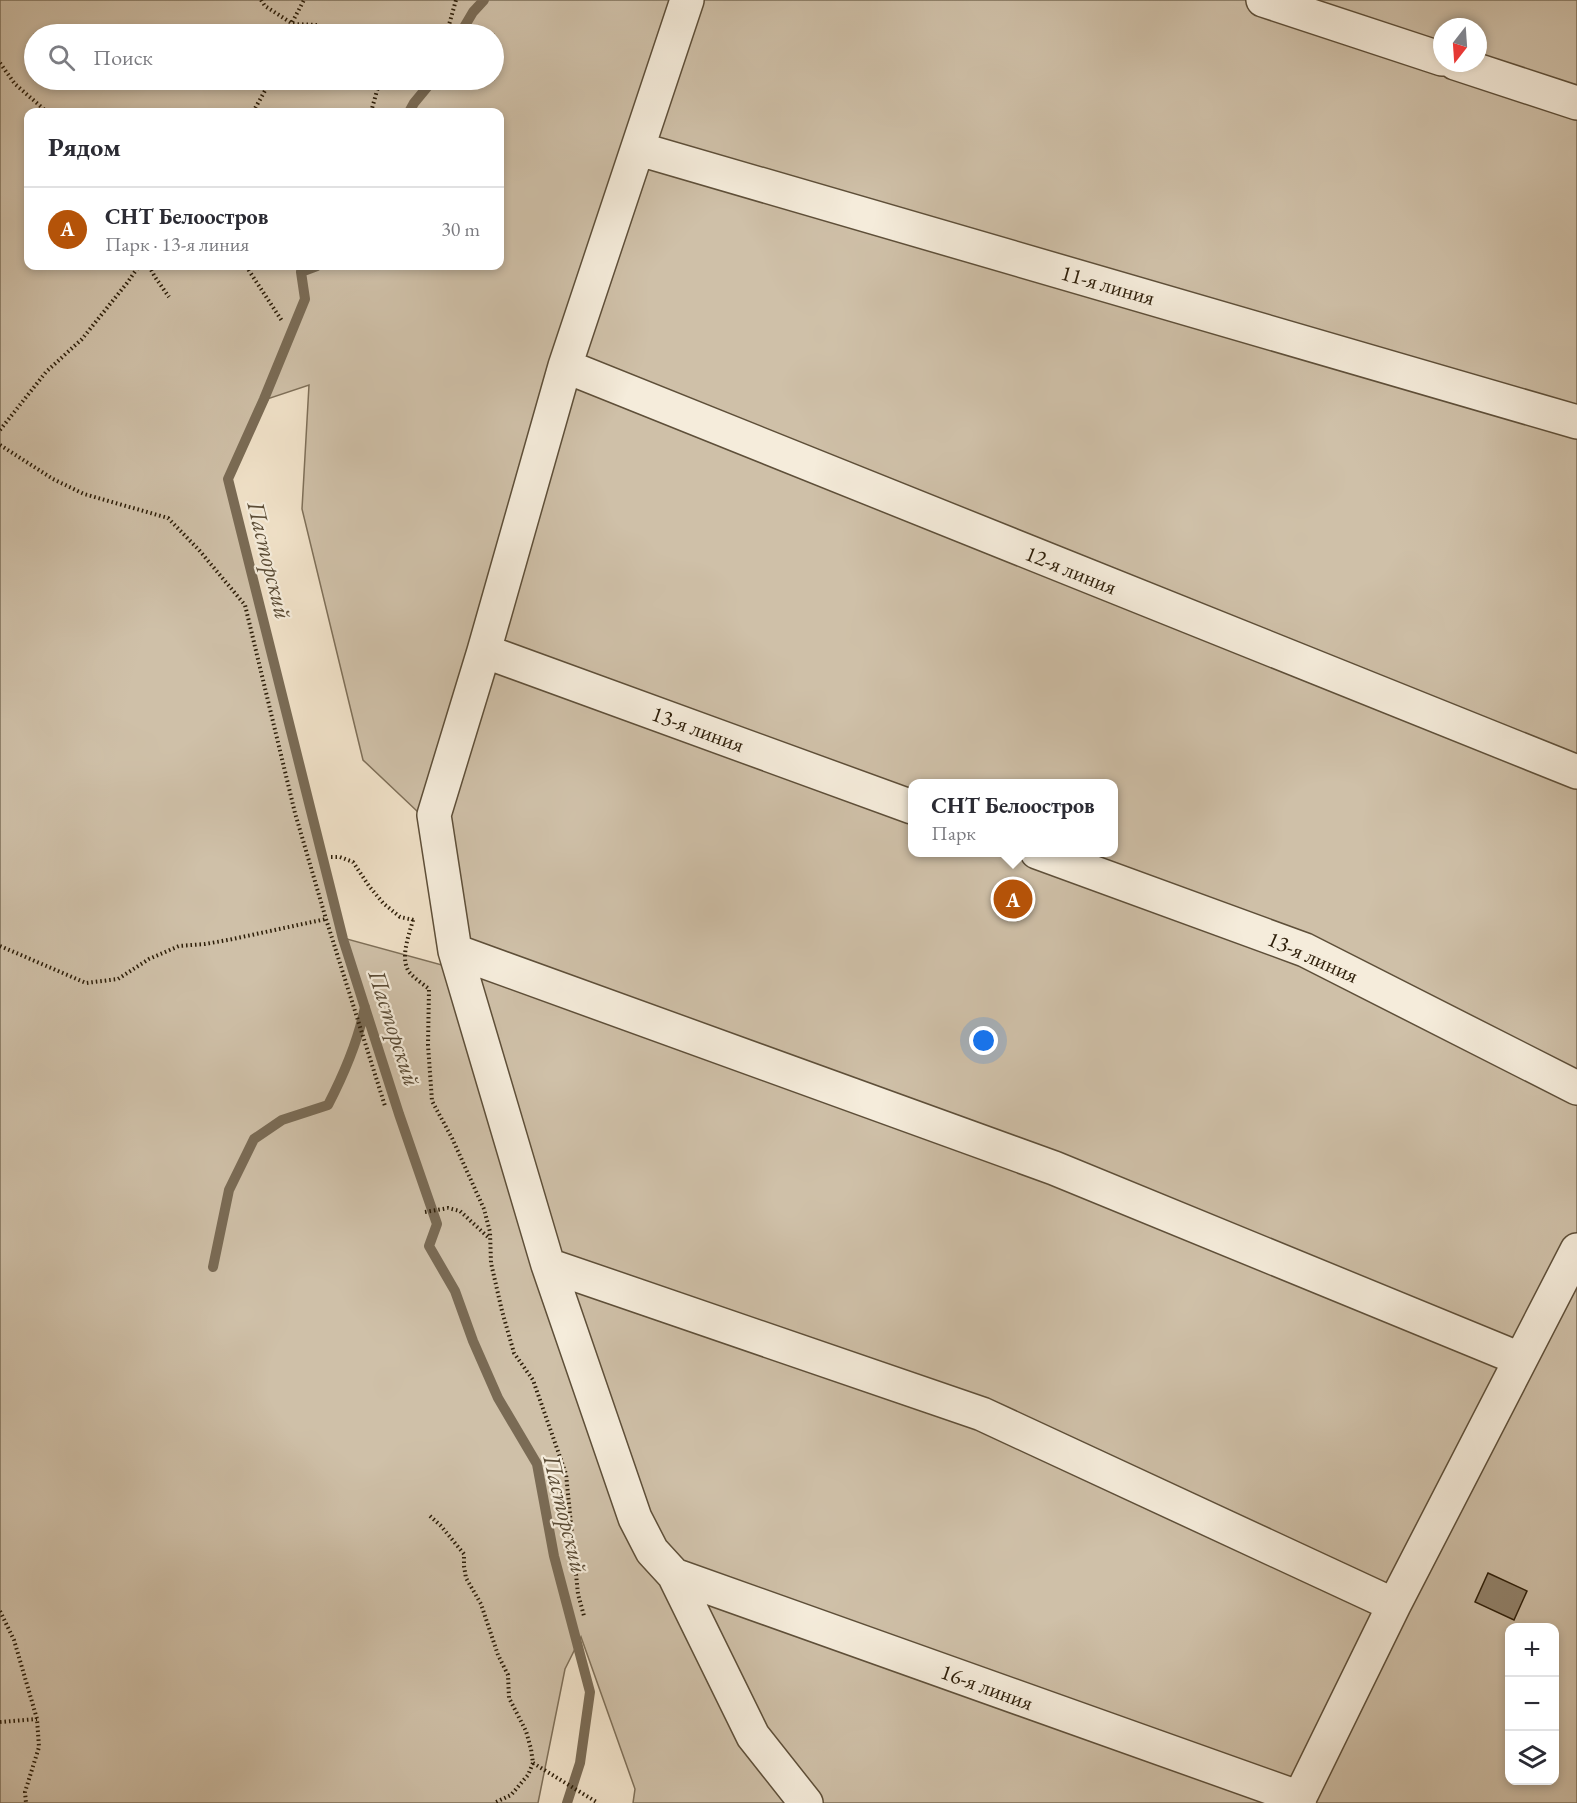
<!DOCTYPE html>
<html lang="ru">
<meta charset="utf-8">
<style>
:root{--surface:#fff;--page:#f2f2f3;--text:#2b2b33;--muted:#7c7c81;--line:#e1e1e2;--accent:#b45309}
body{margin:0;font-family:"EB Garamond",serif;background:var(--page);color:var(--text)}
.controls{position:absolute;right:18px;bottom:18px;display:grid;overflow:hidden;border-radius:12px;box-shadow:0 3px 9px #0003}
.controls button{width:54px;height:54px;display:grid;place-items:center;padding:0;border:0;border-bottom:2px solid var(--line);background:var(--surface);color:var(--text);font:30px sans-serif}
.compass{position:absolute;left:1433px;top:18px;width:54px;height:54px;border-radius:50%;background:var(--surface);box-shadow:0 3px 9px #0003;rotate:197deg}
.you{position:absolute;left:984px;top:1041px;width:21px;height:21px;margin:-15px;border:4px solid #fff;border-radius:50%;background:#1a73e8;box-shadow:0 0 0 9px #1a73e833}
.badge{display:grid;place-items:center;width:39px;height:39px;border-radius:50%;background:var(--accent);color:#fff;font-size:20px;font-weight:700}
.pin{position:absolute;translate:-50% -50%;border:3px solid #fff;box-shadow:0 2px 6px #0006}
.popup{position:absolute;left:908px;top:779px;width:210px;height:78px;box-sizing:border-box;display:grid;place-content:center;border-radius:12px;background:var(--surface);filter:drop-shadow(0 2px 4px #0005);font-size:20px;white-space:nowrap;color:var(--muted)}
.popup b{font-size:22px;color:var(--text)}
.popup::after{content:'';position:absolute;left:50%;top:100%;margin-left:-12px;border:12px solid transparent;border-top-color:var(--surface)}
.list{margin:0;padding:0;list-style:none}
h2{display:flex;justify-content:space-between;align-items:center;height:78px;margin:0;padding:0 24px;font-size:26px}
h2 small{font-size:20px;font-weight:400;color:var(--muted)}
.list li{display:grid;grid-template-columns:39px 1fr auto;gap:18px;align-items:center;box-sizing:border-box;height:84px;padding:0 24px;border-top:2px solid var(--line)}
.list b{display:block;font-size:22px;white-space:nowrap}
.list p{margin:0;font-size:20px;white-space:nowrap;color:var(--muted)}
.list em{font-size:20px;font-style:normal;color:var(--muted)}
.icon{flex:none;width:33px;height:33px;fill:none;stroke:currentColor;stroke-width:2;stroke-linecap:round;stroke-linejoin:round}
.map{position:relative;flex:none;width:1577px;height:1803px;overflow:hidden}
.search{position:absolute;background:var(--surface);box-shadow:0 3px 9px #0003;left:24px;top:24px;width:480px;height:66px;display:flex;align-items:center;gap:15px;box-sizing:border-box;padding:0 21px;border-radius:33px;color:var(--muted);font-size:22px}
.panel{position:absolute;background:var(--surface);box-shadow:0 3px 9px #0003;left:24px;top:108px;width:480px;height:162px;border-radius:12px}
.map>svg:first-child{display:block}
</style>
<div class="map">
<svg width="1577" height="1803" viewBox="0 0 1577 1803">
<rect width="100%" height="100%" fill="#f0e1c8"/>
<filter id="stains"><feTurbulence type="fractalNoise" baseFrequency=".00333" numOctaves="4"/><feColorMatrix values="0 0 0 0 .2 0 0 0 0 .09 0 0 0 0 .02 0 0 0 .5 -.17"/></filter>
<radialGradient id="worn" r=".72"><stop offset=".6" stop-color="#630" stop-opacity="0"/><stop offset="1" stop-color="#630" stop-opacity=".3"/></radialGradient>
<!-- green -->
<path fill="#cfc0a8" stroke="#7e6f58" stroke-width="1.5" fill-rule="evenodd" d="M0,0h1577v1803h-944l2,-14 -54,-152 -16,32 -27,134h-538zM1442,27h36v36h-36zM34,34h460v46h-460zM28,112h472v154h-472zM309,385l-7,124 61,251 73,69 24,141 -117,-32 -115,-459 36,-79zM912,784h202v68h-202zM1510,1628h44v152h-44z"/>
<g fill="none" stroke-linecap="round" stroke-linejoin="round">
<!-- stream -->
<path stroke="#7a6b55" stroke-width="10" d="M460,34l13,-22 11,-12
M409,112l5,-9 19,-23
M317,266l-16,6 4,27 -41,100 -36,80 115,460 56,175 38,110 -8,22 26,45 18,50 25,57 39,66 17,92 36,136 -10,71 -13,40
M213,1267l16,-77 25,-51 28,-19 46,-15c16,-31 30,-63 37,-98"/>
</g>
<!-- building -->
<path fill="#92836c" stroke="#2d1e09" stroke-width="1.5" d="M1488,1573l39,18 -13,29 -39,-18z"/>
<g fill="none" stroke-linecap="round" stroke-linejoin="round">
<!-- minor casing -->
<g stroke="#5e4f39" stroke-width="36">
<path id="minor" d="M687,0l-122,366 -81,285 -50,164 21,136 93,314 87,253 17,33 22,24 79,161 53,67
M1263,0l179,59
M1455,63l122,40
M639,149l938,273
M565,366l1012,406
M484,651l428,156
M1037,852l268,98 272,138
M455,951l599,217 466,191
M548,1265l434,149 412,191
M674,1575l626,223
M1297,1803l97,-198 183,-355"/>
</g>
<!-- path -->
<path stroke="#2d1e09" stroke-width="4" stroke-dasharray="1.5 3" stroke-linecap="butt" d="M261,0l4,6 28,18 25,1 14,9
M447,32l9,-32
M286,34l18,-34
M432,34l15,-2 5,2
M0,63l15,21 32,28
M253,112l18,-32
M371,112l9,-32
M149,266l6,11 14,20
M246,266l36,55
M0,430l46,-58 36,-33 45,-56 12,-17
M0,445l53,34 31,15 84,24 31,32 46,55 50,208 31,106 59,187
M331,857h9l13,5 16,24 14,17 17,14 14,3
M413,920c-4,15 -14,40 -3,53 5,6 13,11 19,16l-1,56 4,56 20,37 32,71 6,23 1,31 11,48 12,42 19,27 33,94 12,120 6,22
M0,946l86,37 32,-4 31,-20 30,-13 26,-2 23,-4 98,-21
M425,1212l23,-4 12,3 29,27
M430,1516l11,10 23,28v12l2,12 15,26 17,51 10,20 1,23 17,33 5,18 2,14 -5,12 -17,20 -17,8
M0,1611l14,29 23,79 2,28 -14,45 1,11
M0,1722l37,-3
M533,1763l65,40"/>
<!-- minor -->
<use href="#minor" stroke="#f5ecdb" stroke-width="33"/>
</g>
<g text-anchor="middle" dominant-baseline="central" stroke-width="4.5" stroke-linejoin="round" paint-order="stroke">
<!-- street labels -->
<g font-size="22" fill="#2d1e09" stroke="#f5ecdb">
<text transform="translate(1108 285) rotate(16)">11-я линия</text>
<text transform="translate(1071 570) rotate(22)">12-я линия</text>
<text transform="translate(698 729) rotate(20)">13-я линия</text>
<text transform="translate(1313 957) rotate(24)">13-я линия</text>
<text transform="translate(987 1687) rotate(20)">16-я линия</text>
</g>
<!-- water labels -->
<g font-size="24" font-style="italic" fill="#5a4b35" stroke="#f5ecdb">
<text transform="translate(270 560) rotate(76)">Пасторский</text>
<text transform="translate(395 1028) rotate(72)">Пасторский</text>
<text transform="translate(566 1514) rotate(76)">Пасторский</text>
</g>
</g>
<rect width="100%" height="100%" filter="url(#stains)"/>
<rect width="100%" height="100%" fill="url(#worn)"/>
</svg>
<div class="controls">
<button>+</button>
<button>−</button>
<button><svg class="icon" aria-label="layers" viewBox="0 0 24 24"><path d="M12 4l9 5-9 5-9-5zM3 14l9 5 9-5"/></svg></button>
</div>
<svg class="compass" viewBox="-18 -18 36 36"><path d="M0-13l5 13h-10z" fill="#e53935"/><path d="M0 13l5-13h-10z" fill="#7c7c81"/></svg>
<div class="you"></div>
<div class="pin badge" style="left:1013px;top:899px">A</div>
<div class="popup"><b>СНТ Белоостров</b>Парк</div>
<div class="search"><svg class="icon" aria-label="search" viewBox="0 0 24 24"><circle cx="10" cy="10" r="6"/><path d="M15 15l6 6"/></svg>Поиск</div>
<section class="panel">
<h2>Рядом<small></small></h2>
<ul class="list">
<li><span class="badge">A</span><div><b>СНТ Белоостров</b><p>Парк · 13-я линия</p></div><em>30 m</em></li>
</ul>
</section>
</div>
